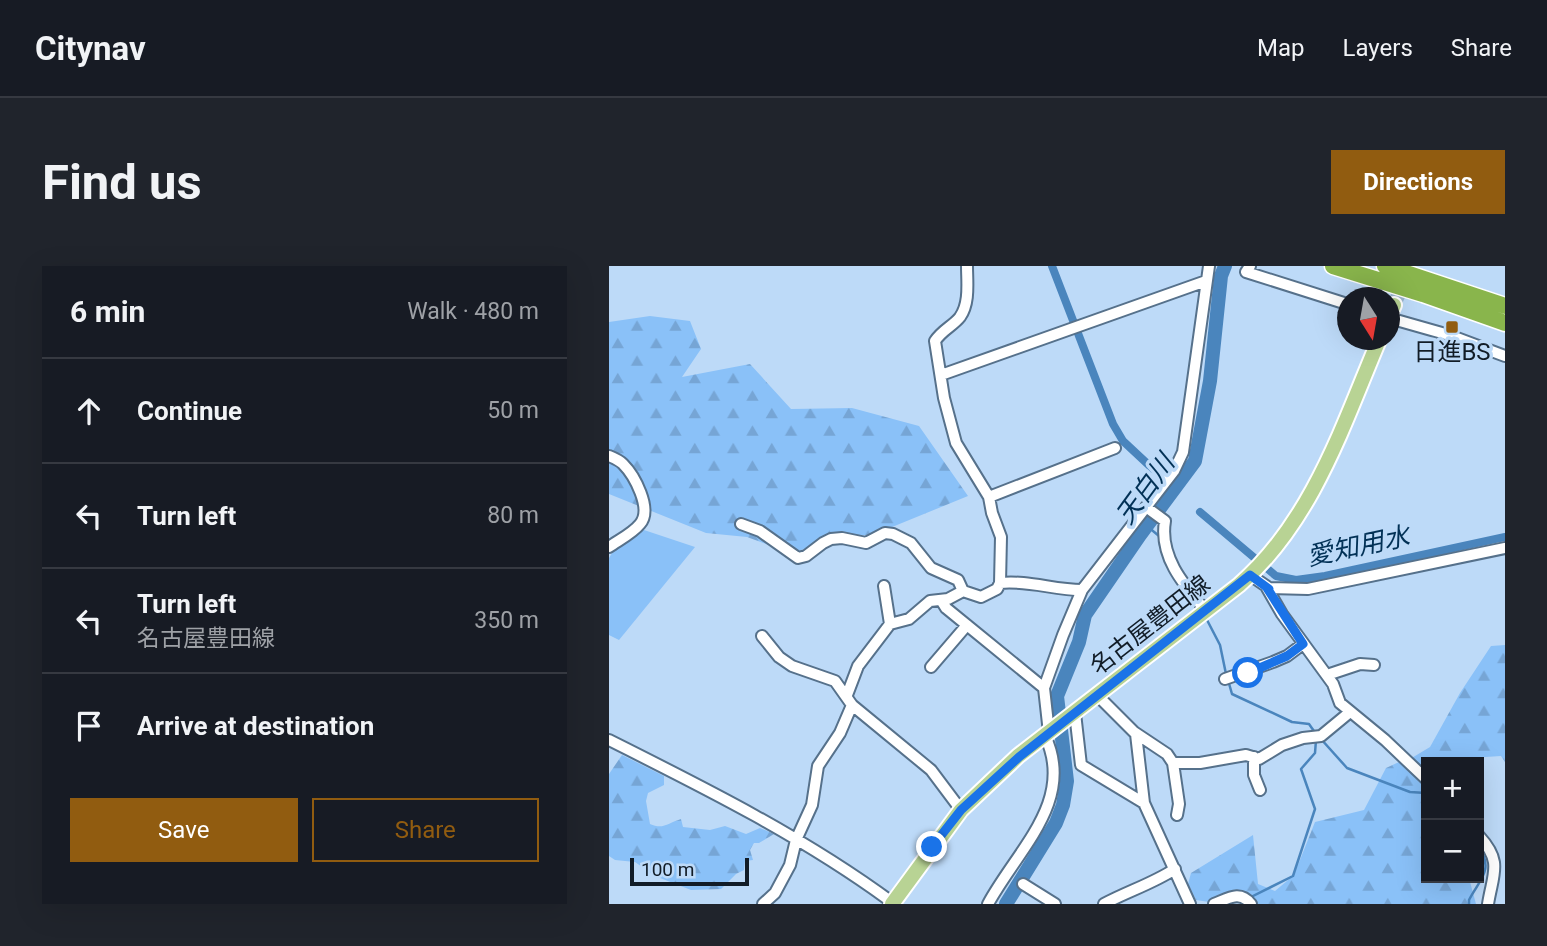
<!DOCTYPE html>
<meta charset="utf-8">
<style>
:root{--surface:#171b24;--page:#20242c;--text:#f1f3f6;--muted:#9ea1a6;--line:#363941;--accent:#915c10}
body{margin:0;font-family:Roboto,"Noto Sans JP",sans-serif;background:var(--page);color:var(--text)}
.controls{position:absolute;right:21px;bottom:21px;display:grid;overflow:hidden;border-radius:0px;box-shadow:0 7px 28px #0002}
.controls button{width:63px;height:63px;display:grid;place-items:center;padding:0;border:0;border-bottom:2px solid var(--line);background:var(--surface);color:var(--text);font:35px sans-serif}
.compass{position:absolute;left:728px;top:21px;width:63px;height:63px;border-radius:50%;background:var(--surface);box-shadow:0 7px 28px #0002;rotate:169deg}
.scale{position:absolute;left:21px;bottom:18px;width:119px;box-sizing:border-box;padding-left:7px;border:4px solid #111c27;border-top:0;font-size:19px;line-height:24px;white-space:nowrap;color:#111c27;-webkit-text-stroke:5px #bddaf8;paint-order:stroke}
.stop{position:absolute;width:21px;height:21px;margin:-16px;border:5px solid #1a73e8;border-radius:50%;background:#fff}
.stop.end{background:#1a73e8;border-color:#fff;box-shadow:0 2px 7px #0008}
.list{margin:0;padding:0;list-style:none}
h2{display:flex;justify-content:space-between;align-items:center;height:91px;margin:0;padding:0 28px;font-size:30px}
h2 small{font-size:23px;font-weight:400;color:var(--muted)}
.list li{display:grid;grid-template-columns:46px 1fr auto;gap:21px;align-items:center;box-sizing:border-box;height:105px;padding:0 28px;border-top:2px solid var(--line)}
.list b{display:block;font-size:26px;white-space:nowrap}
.list p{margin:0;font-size:23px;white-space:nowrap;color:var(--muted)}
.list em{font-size:23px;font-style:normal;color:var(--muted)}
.actions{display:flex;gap:14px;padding:21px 28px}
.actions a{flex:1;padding:16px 0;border:2px solid var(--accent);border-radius:0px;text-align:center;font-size:24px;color:var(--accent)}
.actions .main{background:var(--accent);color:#fff}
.icon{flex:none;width:38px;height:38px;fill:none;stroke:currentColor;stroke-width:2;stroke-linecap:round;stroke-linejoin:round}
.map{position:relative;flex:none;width:896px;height:638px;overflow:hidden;border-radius:0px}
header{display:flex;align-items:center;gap:42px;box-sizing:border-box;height:98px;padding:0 35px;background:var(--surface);border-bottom:2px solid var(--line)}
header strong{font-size:33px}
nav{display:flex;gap:38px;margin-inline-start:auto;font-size:24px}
.intro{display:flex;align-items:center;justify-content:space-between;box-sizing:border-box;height:168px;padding:0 42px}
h1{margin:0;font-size:49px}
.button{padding:18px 32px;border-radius:0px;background:var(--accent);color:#fff;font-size:24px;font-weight:700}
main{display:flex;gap:42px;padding:0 42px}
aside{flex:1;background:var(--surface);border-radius:0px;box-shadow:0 7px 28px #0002}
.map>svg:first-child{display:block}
</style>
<header>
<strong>Citynav</strong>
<nav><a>Map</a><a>Layers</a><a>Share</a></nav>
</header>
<div class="intro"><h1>Find us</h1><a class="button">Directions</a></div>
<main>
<aside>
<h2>6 min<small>Walk · 480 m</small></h2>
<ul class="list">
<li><svg class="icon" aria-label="ahead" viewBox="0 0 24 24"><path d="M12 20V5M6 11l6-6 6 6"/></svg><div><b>Continue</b></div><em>50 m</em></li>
<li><svg class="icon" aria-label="left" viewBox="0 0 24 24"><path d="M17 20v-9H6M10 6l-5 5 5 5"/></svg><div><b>Turn left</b></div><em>80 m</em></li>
<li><svg class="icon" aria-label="left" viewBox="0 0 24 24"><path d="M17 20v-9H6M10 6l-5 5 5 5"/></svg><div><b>Turn left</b><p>名古屋豊田線</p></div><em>350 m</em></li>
<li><svg class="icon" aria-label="arrive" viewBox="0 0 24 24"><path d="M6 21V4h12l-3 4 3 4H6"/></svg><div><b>Arrive at destination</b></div></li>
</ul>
<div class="actions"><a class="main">Save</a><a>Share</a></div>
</aside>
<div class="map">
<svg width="896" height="638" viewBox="0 0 896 638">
<defs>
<pattern id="forest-firs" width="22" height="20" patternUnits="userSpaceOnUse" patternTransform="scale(1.75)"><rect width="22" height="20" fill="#8ac1f8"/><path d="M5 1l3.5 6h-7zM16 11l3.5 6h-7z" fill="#76a5d5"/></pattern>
</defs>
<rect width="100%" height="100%" fill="#bddaf8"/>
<!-- forest -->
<path fill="url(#forest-firs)" d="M41,50l40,5 11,28 -19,28 68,-13 41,45 61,-1 67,18 49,70 -93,38 -27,3 -58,16 -43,-16 -41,-4 -97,-39v-172z
M896,379v117l-4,-6 -46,3 -1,3h-28v12l-16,-15 20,-12 30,-54 31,-47z
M13,489l42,21v9l-16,8 -2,8 4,23c13,6 18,-1 31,-5l2,8 27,3 15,-4 21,8 14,-6 14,6 -15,9h-5l-4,7 3,10 -8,1 -1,9 -8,4 -15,15 -30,1 -36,-14 -20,-14 -20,-2 -6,-4v-82z
M790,496l27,26v15l-3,5 3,5v65h43l7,26h-221l-16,-12 -30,10 -13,-2 -8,-16 3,-11 62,-38 5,49 17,7 19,-16 21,-53 49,-12 22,-42z"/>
<!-- green -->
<path fill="#8ac1f8" d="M20,259l66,22 -76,93 -10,-5v-77z"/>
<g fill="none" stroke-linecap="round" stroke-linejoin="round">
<!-- stream -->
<path stroke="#4a85bd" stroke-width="2.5" d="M538,260l12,10 1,9
M597,352l14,27 6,29
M619,414l4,14 60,28 17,2 7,10
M712,473l26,29 63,24 16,1
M640,632l44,-22 22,-67 -14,-40 14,-16 1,-13
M860,638v-4c11,-21 25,-30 10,-53"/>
<!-- canal -->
<path stroke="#4a85bd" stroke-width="8" d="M443,0l61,158 10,17 30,28
M591,246l76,64 20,4 29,-4 180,-39"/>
<!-- river -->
<path stroke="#4a85bd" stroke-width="14" d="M397,638l50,-81 7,-18 4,-24 -10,-85 22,-54 6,-27 55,-80 55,-74 15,-80 11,-105 4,-10"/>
<!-- major-tunnel -->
<path stroke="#9bb4ce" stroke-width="14" stroke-dasharray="14 7" stroke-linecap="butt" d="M785,39l17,-39"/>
<!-- minor casing -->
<g stroke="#56718b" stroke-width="14">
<path id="minor" d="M641,0l-4,6 101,32
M780,52l60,17 56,21
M332,109l265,-94
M0,190c5,2 10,4 14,8 11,11 30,45 17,60 -7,9 -21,16 -31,23
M380,231l126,-49
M537,241l19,14c-6,36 19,64 41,90
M132,258l19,7 38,27 8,-2 17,-13 8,-4 11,-1 24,5 19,-10 8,1 18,9 20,25 27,12 5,11 18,6 16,-8 3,-6 1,-46 -9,-24 -3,-16 -33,-54 -12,-45 -9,-57c7,-11 18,-15 25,-24 10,-14 7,-35 7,-51
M641,309l19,13 39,1 197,-41
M391,317c28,-3 54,7 82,7
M275,320l6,38
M660,322h-2l15,26 51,70 7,19 45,37 41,39
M332,334l5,8 98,80
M153,370l17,21 13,9 43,15 17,24 79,65 30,40
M322,401l36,-42
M718,409l33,-11 14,1
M616,413l48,-17 14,-6 16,-12
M238,429l11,-29 32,-42 19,-5 21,-18 18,-2 15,-8
M488,429l37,37 33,22 6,9h27l46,-8 13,4 23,-14 21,-7 18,-2 29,-24
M466,447l6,52 63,38
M440,467l-5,-45 19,-53 19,-45 92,-119 9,-19 26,-186
M527,468l8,69 46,101
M0,474c98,49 196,98 284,163
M645,491v18l6,15
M564,497l6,41 -2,11
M870,570c24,26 14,37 9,68
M414,618l32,20
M154,638l12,-11 15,-28 6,-25 16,-35 6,-39 22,-33 12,-28
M379,638c29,-54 88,-103 57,-168
M495,638c24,-13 48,-20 71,-35
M605,638c15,-6 26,-14 37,0"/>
</g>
<!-- major casing -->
<g stroke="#fff" stroke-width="18">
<path id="major" d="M780,50l5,-11
M283,638l69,-94 57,-54 221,-171c73,-63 104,-160 140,-245"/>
</g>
<!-- highway casing -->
<g stroke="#fff" stroke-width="19">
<path id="highway" d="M724,0l90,28 82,29
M776,0l120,40"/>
</g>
<!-- minor -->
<use href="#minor" stroke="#fff" stroke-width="10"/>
<!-- major -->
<use href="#major" stroke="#b8d394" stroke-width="14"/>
<!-- highway -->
<use href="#highway" stroke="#89b54c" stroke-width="16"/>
</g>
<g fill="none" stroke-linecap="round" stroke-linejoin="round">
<!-- route -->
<path stroke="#1a73e8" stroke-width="9" d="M323,581l29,-37 58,-53 231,-182 19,14 -2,-1 36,56 -16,12 -39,17"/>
</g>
<!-- markers -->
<rect fill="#915c10" stroke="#bddaf8" stroke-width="2.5" x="836" y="54" width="14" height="14" rx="3.5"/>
<g text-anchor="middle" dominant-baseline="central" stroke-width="7" stroke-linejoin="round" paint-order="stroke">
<!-- poi labels -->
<g font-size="24" fill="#111c27" stroke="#bddaf8">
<text x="843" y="86">日進BS</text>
</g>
<!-- street labels -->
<g font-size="24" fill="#111c27" stroke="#bddaf8">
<text transform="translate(541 359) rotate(-38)">名古屋豊田線</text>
</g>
<!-- water labels -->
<g font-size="26" font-style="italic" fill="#023156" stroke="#bddaf8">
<text transform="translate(536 223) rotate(-54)">天白川</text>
<text transform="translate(749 280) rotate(-12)">愛知用水</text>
</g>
</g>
</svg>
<div class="controls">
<button>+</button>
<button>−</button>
</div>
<svg class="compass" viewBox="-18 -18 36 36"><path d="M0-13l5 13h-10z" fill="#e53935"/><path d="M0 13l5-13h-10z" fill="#9ea1a6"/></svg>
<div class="scale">100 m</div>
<div class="stop" style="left:639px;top:407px"></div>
<div class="stop end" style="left:323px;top:581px"></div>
</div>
</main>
